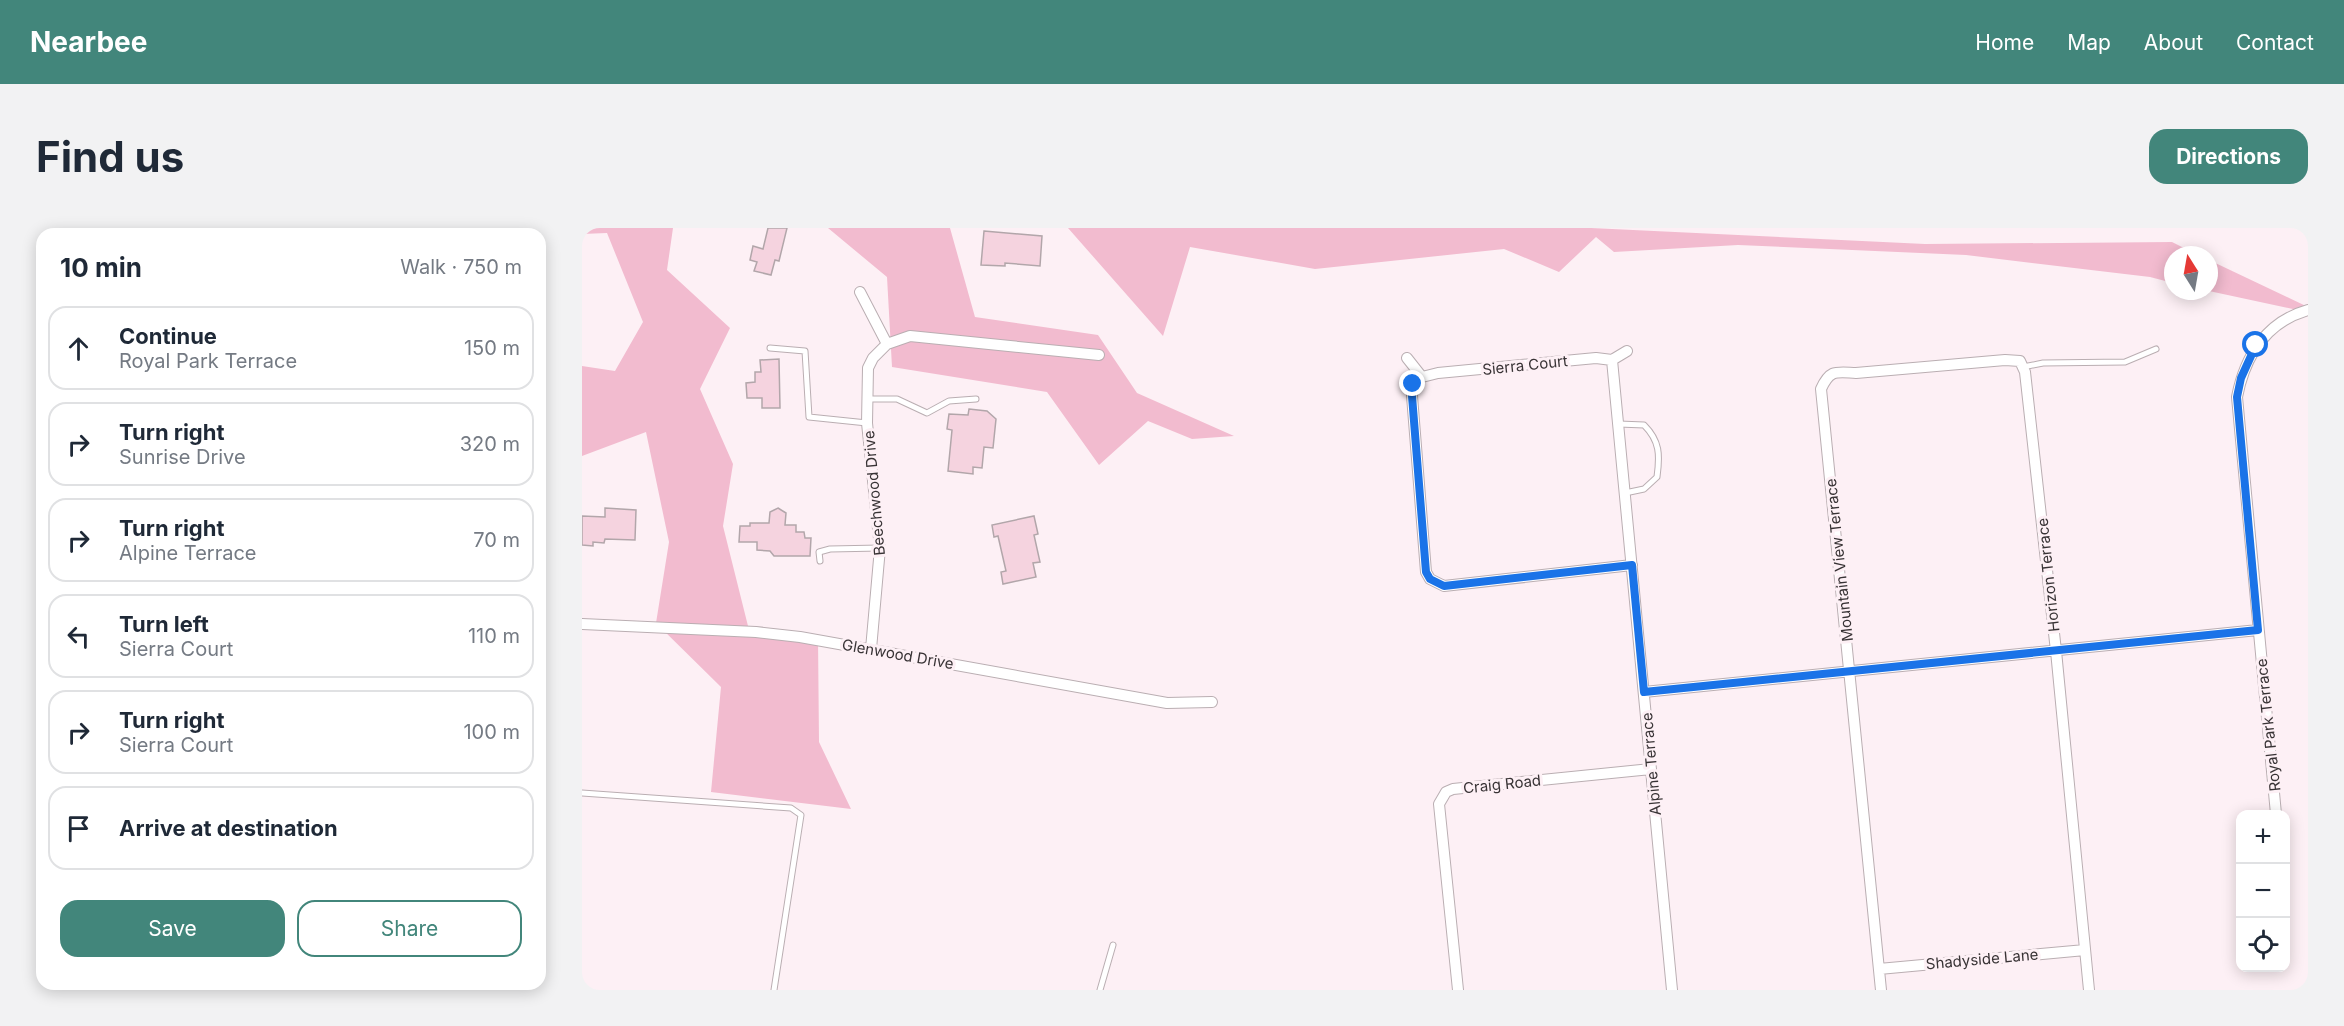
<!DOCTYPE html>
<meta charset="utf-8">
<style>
:root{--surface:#fff;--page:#f2f2f3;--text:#1f2937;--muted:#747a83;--line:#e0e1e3;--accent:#42867b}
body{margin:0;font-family:Inter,sans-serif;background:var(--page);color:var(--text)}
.controls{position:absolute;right:18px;bottom:18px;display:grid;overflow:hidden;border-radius:12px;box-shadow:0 3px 15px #0003}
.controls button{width:54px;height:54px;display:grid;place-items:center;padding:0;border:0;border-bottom:2px solid var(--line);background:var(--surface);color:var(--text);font:30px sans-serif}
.compass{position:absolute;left:1582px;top:18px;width:54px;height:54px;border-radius:50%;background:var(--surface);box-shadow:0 3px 15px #0003;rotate:349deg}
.stop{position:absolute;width:18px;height:18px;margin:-14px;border:4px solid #1a73e8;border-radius:50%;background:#fff}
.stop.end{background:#1a73e8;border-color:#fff;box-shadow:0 2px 6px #0008}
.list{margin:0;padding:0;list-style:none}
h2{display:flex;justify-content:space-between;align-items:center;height:78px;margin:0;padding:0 24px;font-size:26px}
h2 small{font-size:20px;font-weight:400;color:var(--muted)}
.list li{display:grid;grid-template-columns:39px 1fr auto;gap:18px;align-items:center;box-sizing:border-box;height:84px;margin:0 12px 12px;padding:0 12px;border:2px solid var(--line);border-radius:18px}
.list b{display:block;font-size:22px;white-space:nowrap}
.list p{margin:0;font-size:20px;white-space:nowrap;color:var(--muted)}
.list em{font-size:20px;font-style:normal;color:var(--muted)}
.actions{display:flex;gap:12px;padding:18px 24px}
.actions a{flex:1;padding:14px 0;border:2px solid var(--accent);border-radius:18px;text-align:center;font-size:21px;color:var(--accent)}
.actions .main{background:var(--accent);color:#fff}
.icon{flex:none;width:33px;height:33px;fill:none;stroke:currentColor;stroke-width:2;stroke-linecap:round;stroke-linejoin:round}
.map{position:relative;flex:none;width:1726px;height:762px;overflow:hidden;border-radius:18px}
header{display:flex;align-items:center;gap:36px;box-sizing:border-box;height:84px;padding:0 30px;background:var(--accent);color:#fff}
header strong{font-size:28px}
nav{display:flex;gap:33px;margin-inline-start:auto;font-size:21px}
.intro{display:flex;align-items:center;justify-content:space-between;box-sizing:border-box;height:144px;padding:0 36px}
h1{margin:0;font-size:42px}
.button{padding:15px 27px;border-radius:18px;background:var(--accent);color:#fff;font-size:21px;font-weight:700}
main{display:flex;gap:36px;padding:0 36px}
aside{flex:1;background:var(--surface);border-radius:18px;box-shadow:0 3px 15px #0003}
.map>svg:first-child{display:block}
</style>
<header>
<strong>Nearbee</strong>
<nav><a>Home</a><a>Map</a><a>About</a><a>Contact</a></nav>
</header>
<div class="intro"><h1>Find us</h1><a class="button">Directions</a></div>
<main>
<aside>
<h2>10 min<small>Walk · 750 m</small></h2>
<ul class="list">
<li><svg class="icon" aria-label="ahead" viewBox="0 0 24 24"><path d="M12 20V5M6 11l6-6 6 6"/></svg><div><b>Continue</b><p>Royal Park Terrace</p></div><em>150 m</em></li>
<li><svg class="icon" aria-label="right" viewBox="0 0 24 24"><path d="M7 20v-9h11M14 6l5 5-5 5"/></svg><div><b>Turn right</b><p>Sunrise Drive</p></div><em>320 m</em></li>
<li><svg class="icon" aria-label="right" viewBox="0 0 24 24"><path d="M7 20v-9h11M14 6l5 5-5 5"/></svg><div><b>Turn right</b><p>Alpine Terrace</p></div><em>70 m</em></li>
<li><svg class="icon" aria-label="left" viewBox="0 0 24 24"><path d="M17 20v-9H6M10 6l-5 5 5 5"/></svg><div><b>Turn left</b><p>Sierra Court</p></div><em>110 m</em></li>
<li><svg class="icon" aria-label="right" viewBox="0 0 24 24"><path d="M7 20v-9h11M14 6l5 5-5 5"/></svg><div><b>Turn right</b><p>Sierra Court</p></div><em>100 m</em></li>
<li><svg class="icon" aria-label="arrive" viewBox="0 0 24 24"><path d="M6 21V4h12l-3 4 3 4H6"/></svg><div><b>Arrive at destination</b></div></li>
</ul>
<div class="actions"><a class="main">Save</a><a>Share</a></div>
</aside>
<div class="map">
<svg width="1726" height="762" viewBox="0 0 1726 762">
<rect width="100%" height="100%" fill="#fdf0f5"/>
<!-- green -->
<path fill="#f2bbcf" d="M0,0h91l-6,42 63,58 -30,61 33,75 -10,62 25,100 70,12 1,104 32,67 -140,-17 10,-105 -65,-64 13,-81 -23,-110 -64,24v-90l33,5 28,-49 -36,-89 -25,1z
M246,0h122l25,89 123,18 39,58 97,43 -42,3 -44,-18 -49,44 -52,-73 -155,-25 -5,-90z
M486,0h523l334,16 247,-2 26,13h-25v28l-23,-6 -184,-22 -228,-10 -124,7 -18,-15 -37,35 -55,-23 -189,20 -125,-22 -27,89z
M1627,32l99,47 -6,4 -93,-20z"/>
<!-- building -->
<path fill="#f5d3df" stroke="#b2a6aa" stroke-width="1.5" d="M186,0h19l-8,33 -4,-1 -4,15 -17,-4 3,-9 -7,-2 3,-14 10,3z
M402,3l58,5 -2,30 -35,-3v3l-24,-1z
M197,131l1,49h-18v-10h-15l-1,-15 9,-1v-10h6l-1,-12z
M387,181l18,2 9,8 -3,29 -9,-1 -2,21 -9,-1v7l-25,-3 4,-41 -5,-1 2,-15 19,1z
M23,280l31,2 -1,30 -30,-1 -1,4 -11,-1v4l-11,-1v-29l23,1z
M196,280l8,5 -1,12h11v7h8l1,6h6l-1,18h-36l-4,-5 -13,-1v-8h-18l1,-16h10v-3h19l1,-11z
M452,288l4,18 -4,1 6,27 -7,1 3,14 -33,7 -2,-12 5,-1 -8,-35 -4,1 -2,-12z"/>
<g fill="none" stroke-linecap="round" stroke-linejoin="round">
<!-- lane casing -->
<g stroke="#baaeb2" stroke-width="7">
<path id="lane" d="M188,120l35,3 4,66 58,6
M1441,139l20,-4 82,-1 31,-13
M286,171h29l30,14 22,-12 27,-2
M1037,196l25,1c16,16 16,30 13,52l-13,12 -19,4
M238,333l-1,-9 11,-3 50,-1
M0,565l209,15 10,7 -27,175
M518,762l13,-45"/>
</g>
<!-- street casing -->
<g stroke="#baaeb2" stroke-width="12">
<path id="street" d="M278,64l27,52
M825,130l15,19 16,-4 158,-15 16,2 15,-9
M1030,132l60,630
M840,149l-9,7 -1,12 14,176 4,7 14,7 188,-21
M0,396l174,8 44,5 367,66 45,-1
M289,421l9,-101 -13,-125 1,-55 5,-10 14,-14 23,-8 189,19
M1062,464l614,-62
M1694,586l-39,-417c8,-41 29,-75 71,-87
M1297,741l206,-19
M876,762l-19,-186 7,-12 7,-3 198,-20
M1299,762l-60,-601c9,-20 15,-17 35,-16l149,-13 15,1 5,11 31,279 33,339"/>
</g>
<!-- lane -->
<use href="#lane" stroke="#fff" stroke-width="5"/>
<!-- street -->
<use href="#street" stroke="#fff" stroke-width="10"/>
</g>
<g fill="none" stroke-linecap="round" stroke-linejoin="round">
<!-- route -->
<path stroke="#1a73e8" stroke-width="8" d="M831,156l-1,12 14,176 4,7 14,7 188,-21 12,127 614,-62 -21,-233 4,-19 15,-33"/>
</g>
<g text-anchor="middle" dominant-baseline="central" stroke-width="6" stroke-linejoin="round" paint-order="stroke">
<!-- street labels -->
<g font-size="15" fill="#383335" stroke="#fdf0f5">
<text transform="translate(943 137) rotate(-6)">Sierra Court</text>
<text transform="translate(292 265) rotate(-95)">Beechwood Drive</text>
<text transform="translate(1257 332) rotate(-96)">Mountain View Terrace</text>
<text transform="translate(1466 347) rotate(-96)">Horizon Terrace</text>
<text transform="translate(316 426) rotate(10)">Glenwood Drive</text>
<text transform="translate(1686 497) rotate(-96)">Royal Park Terrace</text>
<text transform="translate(1069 536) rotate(-95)">Alpine Terrace</text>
<text transform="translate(920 556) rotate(-6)">Craig Road</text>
<text transform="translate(1400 731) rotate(-5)">Shadyside Lane</text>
</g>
</g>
</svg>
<div class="controls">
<button>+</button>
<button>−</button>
<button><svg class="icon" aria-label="locate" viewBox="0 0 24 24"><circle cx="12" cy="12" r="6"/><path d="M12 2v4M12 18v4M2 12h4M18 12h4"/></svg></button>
</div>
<svg class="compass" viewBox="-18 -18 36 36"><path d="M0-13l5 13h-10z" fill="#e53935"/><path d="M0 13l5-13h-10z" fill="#747a83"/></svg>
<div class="stop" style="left:1674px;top:117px"></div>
<div class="stop end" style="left:831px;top:156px"></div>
</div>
</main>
